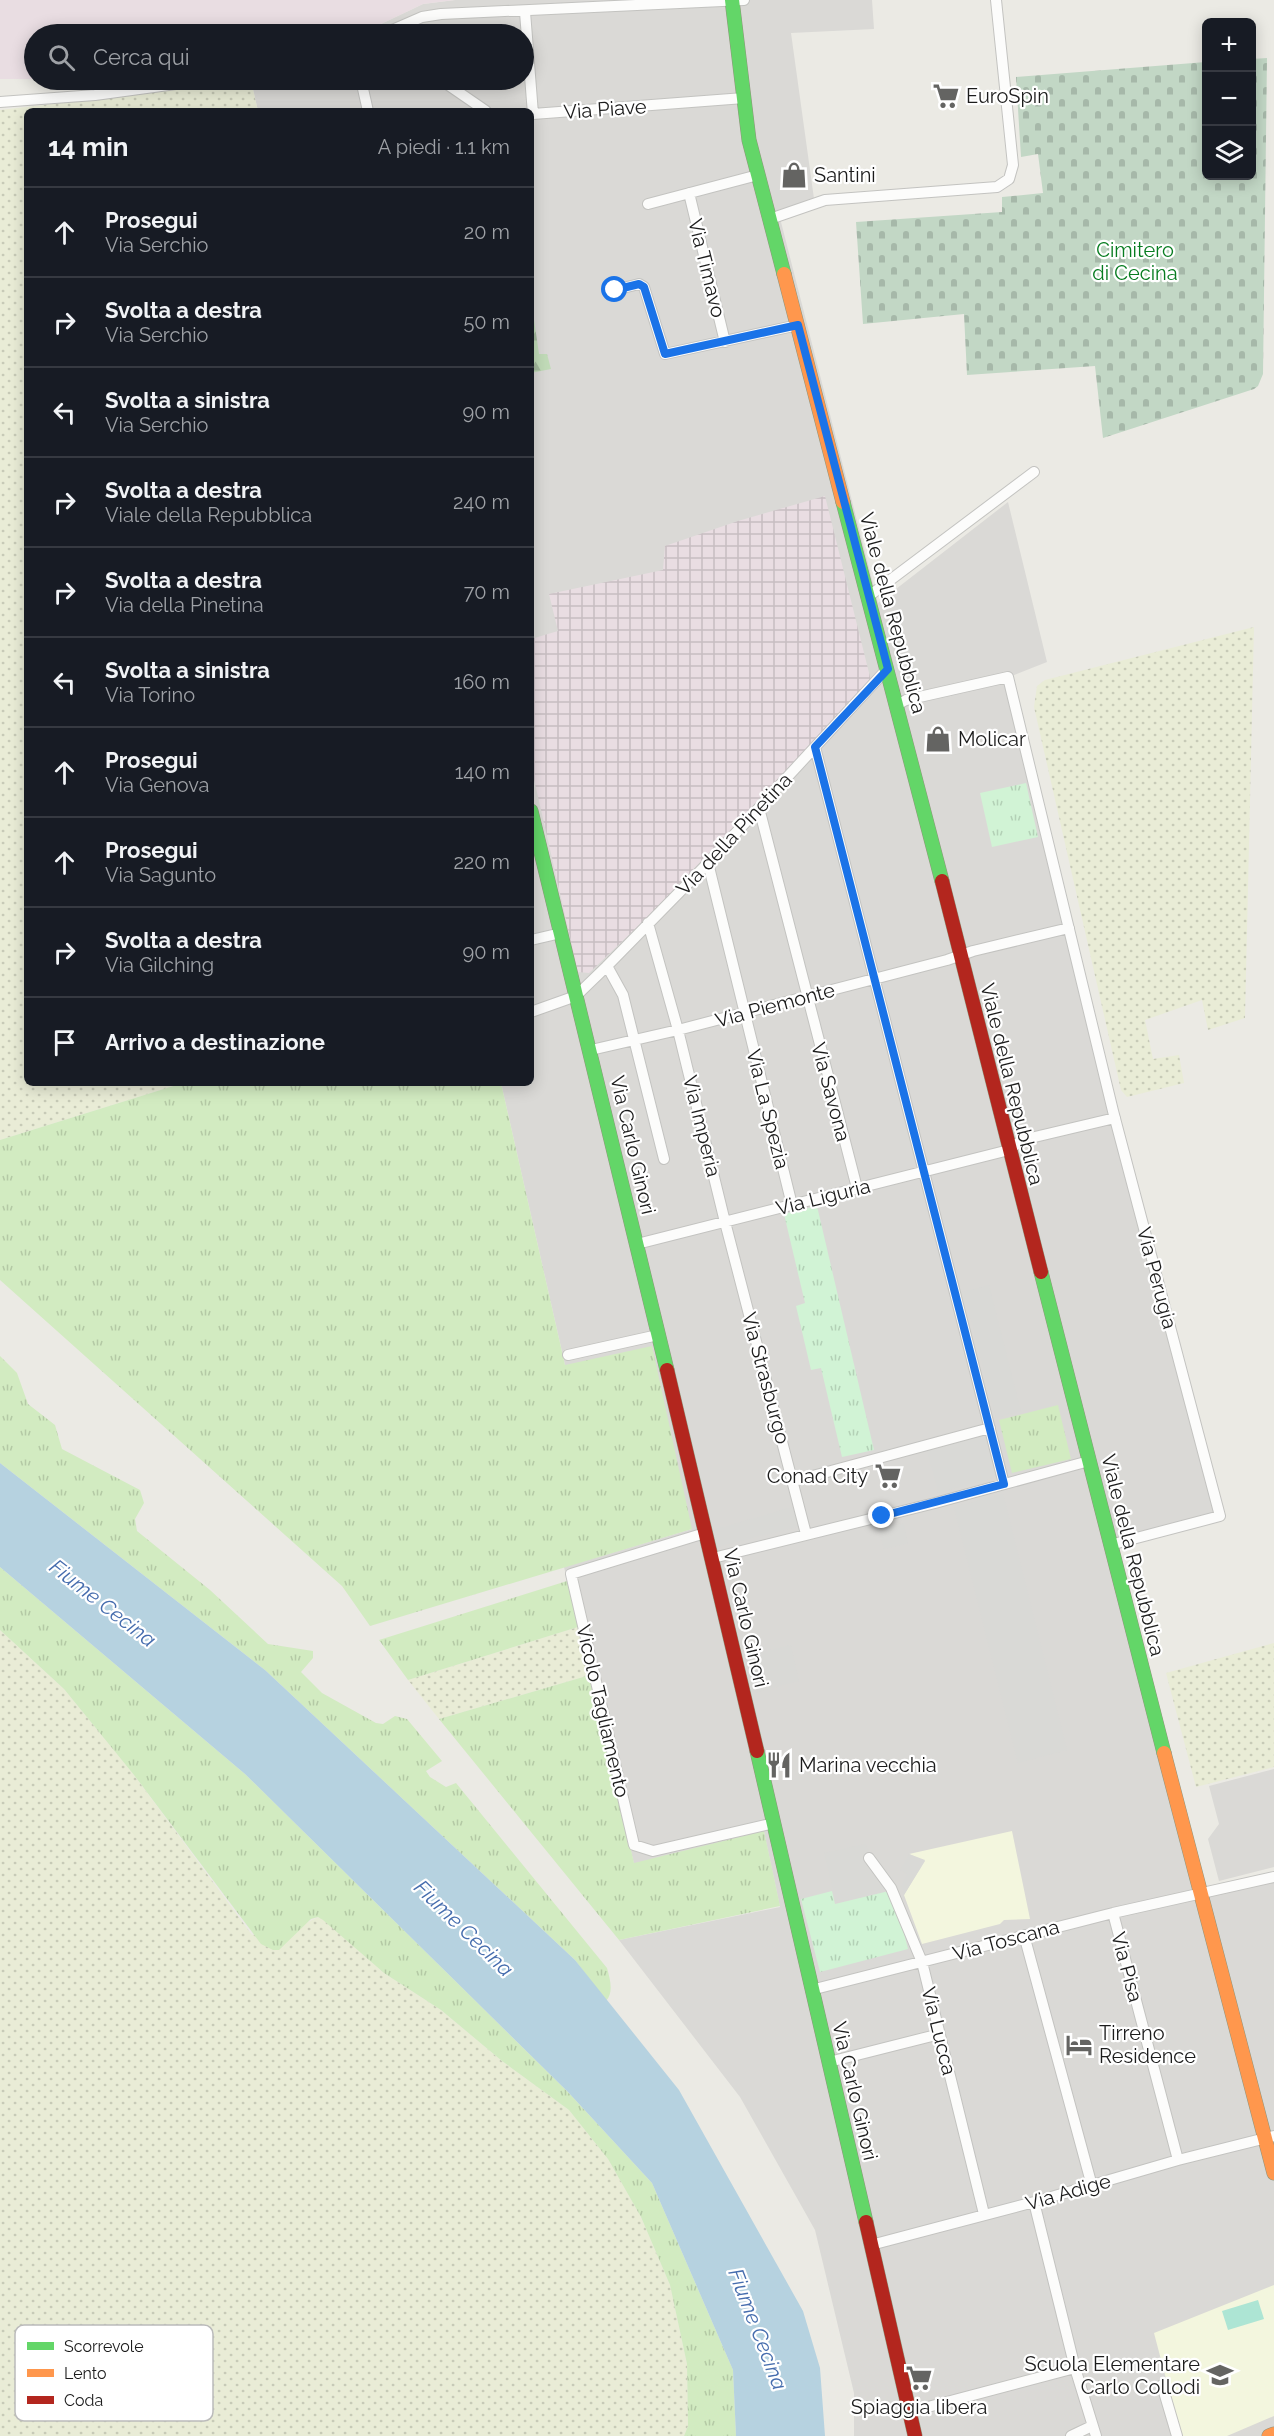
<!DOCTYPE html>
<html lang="it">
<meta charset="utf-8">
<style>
:root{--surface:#171b24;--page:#242831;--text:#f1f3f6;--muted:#9ea1a6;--line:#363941}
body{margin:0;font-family:Raleway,sans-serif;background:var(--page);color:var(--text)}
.controls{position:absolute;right:18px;top:18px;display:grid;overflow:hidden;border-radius:9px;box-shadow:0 3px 15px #0003}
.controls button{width:54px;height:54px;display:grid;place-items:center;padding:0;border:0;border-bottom:2px solid var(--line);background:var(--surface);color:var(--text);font:30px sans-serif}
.stop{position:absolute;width:18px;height:18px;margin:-14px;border:4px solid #1a73e8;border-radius:50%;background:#fff}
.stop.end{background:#1a73e8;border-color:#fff;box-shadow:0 2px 6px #0008}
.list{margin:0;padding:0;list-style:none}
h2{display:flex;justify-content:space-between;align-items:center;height:78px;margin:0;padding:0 24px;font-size:26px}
h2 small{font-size:20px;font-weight:400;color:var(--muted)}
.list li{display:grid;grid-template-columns:39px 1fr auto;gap:18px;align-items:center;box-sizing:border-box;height:90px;padding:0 24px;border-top:2px solid var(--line)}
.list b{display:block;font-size:22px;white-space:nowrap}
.list p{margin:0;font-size:20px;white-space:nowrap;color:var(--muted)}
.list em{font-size:20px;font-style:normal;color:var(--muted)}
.icon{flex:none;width:33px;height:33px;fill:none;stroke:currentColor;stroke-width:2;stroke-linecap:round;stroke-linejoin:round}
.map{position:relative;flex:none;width:1274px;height:2436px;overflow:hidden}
.search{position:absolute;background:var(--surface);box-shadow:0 3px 15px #0003;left:24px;top:24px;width:510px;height:66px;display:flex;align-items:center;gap:15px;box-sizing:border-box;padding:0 21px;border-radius:33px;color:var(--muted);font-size:22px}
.panel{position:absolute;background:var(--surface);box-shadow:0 3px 15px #0003;left:24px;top:108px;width:510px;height:978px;border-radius:9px}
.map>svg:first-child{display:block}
</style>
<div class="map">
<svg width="1274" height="2436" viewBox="0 0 1274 2436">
<defs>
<pattern id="industrial-grid" width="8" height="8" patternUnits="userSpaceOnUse" patternTransform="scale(1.5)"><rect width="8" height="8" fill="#e9dde2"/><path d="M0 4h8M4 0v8" fill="none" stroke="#c7bdc1"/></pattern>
<pattern id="farmland-dots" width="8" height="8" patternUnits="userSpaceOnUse" patternTransform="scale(1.5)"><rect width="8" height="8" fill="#e9ecd6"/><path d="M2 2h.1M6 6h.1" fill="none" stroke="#c7cab7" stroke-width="1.8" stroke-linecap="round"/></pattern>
<pattern id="grass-tufts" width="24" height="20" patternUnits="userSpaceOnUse" patternTransform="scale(1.5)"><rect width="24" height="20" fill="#d2ebc1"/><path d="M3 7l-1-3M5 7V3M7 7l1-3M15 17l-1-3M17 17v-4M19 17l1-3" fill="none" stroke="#b4c9a5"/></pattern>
<pattern id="forest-firs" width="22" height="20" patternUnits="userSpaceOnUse" patternTransform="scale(1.5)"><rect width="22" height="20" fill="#c1dbb8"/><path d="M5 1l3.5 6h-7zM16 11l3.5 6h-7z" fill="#a5bb9e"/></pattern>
<pattern id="cemetery-stones" width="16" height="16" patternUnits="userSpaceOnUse" patternTransform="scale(1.5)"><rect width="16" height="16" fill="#c2d7c5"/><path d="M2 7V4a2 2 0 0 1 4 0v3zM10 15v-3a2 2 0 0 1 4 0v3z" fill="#a6b8a9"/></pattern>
<pattern id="park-tufts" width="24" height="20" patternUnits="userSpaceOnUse" patternTransform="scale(1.5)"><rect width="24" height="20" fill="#d1f3d5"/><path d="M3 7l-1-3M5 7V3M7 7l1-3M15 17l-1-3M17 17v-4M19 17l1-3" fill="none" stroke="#b3d0b6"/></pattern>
</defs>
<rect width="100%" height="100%" fill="#ebeae4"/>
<!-- residential -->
<path fill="#dad9d6" d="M455,0h417l2,29 -83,4 24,173 -35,12 98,385 130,-101 39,160 -38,15 211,839 -110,29 91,347 73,-15v559h-420v-43l-39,-163 -75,-133 -121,-157 161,-33 -16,-75 -130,32 -70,-297 128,-38 -127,-164 -64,-282h30v-972h-273l-7,-31h273v-46h-164l63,-30z
M1274,1769v98l-55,14 -11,-42 11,-15 -10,-38z"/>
<!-- industrial -->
<path fill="url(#industrial-grid)" d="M825,496l46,185 -218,231 -64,61 -11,-1 -47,-206v-127l27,-8 -9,-37 114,-24 2,-24 73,-25z"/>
<!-- education -->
<path fill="#f3f6de" d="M1012,1831l18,88 -26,1 -4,4 -78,20 -18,-49 21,-34 -16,-7z
M1274,2285v131l-47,20h-46l-27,-103z"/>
<!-- railway -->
<path fill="#e9dde2" d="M0,0h455l-32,4 -63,30h-326v45h-34z"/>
<!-- farmland -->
<path fill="url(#farmland-dots)" d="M251,81l7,30h-231v972h156l-183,57v-1030z
M1254,627l-9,391 -37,12 -6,-30 -57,20 8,39 26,-4 5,28 -57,14 -6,-7 -87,-383 3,-21 8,-6z
M578,1627l12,48 -151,44 -31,-39z
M0,1630l64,59 70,86 118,160 54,-12 12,-6 6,3 60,53 57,37 61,51 67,49 39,49 33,58 29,68 17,79 1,62 -4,10h-684z
M1274,1643v124l-78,20 -30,-114z"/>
<!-- grass -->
<path fill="url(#grass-tufts)" d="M183,1083h318l64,282 87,-19 40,183 -322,97 -28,-40 -342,-306v-140z
M0,1356l17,17 11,31 27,21 7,24 78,41 4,13 -9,16 2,12 73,59 58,54 45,7v7l-12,14 21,21 54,30 7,1 12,-8 12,3 35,42 -16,10 4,6 16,10 10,-4 151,185c3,11 7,24 -1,33l-31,-41 -310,-290 -265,-207z
M1058,1405l13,54 -59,14 -13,-53z
M0,1567l245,207 323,318 84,91 81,187 3,66h-52l4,-10 -1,-62 -17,-79 -29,-68 -33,-58 -39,-49 -67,-49 -61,-51 -57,-37 -61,-53 -5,-3 -7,2 -32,31h-6l-12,-6 -127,-169 -70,-86 -64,-59z
M567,1581l11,46 -170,53 -29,-40z
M590,1675l44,188 130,-32 16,75 -161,34 -180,-221z"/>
<!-- forest -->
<path fill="url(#forest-firs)" d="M531,299l8,55h8l4,15 -20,4z"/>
<!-- cemetery -->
<path fill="url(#cemetery-stones)" d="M1267,58l-4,316 -5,12 -4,3 -151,49 -8,-72 -128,9 -3,-61 -101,10 -7,-102 146,-10v-15l41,-4 -5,-39 -17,3 -5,-80 190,-15v114h46v-117z"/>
<!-- park -->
<path fill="url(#park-tufts)" d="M1026,783l12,54 -46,10 -12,-54z
M817,1206l57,244 -32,7 -21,-89 -10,2 -15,-64 9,-3 -21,-89z
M893,1890l15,59 -88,23 -19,-73 31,-8 3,13z"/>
<!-- pitch -->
<path fill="#ade5d4" d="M1258,2300l6,19 -36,11 -6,-19z"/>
<!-- parking -->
<path fill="#d9d9d6" d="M989,1285l32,126 -25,7 -29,-113 -8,2 -4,-13z
M991,1433l10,43 -63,17 -11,-43z
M1003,1494l64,256 -49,13 -64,-256z
M799,1505l5,20 -87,22 -4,-17z
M882,1516l4,11 18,-4 4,20 -24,6 -8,-32z
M791,1645l8,36 -55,15 -2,-39z
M865,1844l25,40 -8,8 -46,11 -12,-50z
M909,1854l16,6 -21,35 -3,-9 6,-12 -7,-4z"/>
<!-- water -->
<path fill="#b6d2e0" d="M0,1463l265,207 310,290 104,130 124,221 17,57 5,68h-89l-3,-66 -81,-187 -84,-91 -323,-318 -245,-207z"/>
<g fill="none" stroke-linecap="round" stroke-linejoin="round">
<!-- street casing -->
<g stroke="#c3c3c0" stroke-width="12">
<path id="street" d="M525,12l8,102 211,-16
M383,34l39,-17 19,-3 303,-14
M361,80l7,31
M441,80l45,31
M0,102l95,-7 110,-15
M689,193l36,149
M648,204l110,-29
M770,219l55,-19 172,-13 12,-8 4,-14 -17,-165
M615,290l24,-6 5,3 21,67 133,-29
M869,596l165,-124
M897,705l9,-5 102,-23 105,434 107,405 -110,29
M815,747l189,737
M759,808l98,380
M708,863l84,342
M648,923l30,107 47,192 81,312
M531,940l30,-7
M607,966l16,29 41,164
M531,1012l45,-16 31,-30 101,-103 179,-194
M591,1050l87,-20 269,-70 26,-9 96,-23
M637,1244l372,-94 13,-10 93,-22
M568,1355l90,-20
M794,1481l196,-53
M705,1533l-134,41 63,271 19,6 121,-28
M713,1558l222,-55 154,-42
M869,1858l22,30 31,74 62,252
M1113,1913l65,247
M1024,1935l68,251
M811,1990l302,-77 161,-36
M829,2062l111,-28
M1034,2202l41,166 21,68
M871,2245l163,-43 144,-42 96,-24
M1162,2385l15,51
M909,2412l166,-44
M1071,2436l21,-10"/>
</g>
<!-- fast casing -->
<g stroke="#90957c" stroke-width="15">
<path id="fast" d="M732,0l17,140 35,134
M843,502l99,379
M531,811l136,559
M1041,1272l123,481
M757,1751l109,471"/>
</g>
<!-- slow casing -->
<g stroke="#90957c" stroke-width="15">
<path id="slow" d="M784,274l59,228
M1164,1753l110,420
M1269,2436l5,-2"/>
</g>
<!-- jam casing -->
<g stroke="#90957c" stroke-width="15">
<path id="jam" d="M942,881l99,391
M667,1370l90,381
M866,2222l49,214"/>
</g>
<!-- street -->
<use href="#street" stroke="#fcfcfb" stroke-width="10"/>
<!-- fast -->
<use href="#fast" stroke="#63d668" stroke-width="14"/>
<!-- slow -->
<use href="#slow" stroke="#ff974d" stroke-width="14"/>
<!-- jam -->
<use href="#jam" stroke="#b3261e" stroke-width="14"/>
</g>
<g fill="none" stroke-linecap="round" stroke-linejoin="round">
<!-- route -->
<path stroke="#1a73e8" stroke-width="8" d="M615,290l24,-6 5,3 21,67 133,-29 90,344 -73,78 189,737 -122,32"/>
</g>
<!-- icons -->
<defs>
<g id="supermarket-bare" transform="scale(2.07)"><path d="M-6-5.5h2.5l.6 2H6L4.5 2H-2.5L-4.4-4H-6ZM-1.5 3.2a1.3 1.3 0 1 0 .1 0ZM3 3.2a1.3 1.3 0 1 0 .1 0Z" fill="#646462" stroke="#fff" stroke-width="2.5" paint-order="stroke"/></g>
<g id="shop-bare" transform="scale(2.07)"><path d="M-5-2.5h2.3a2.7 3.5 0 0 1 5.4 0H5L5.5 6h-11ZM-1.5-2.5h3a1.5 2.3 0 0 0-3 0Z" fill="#646462" stroke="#fff" stroke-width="2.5" paint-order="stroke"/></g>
<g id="restaurant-bare" transform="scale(2.07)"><path d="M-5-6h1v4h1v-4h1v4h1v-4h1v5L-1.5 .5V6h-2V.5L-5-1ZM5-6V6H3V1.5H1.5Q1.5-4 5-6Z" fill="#646462" stroke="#fff" stroke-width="2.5" paint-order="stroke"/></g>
<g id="hotel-bare" transform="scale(2.07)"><path d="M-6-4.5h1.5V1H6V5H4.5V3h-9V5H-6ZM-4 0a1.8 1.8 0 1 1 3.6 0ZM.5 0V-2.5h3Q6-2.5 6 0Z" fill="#646462" stroke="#fff" stroke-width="2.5" paint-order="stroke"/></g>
<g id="school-bare" transform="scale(2.07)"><path d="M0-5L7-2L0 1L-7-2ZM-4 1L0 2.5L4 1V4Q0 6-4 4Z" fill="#646462" stroke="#fff" stroke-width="2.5" paint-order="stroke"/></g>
</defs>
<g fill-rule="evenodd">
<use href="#supermarket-bare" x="946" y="96"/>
<use href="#shop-bare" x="794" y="175"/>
<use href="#shop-bare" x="938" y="739"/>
<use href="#supermarket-bare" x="888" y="1476"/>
<use href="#restaurant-bare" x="779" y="1765"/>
<use href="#hotel-bare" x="1079" y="2045"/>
<use href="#school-bare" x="1220" y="2375"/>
<use href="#supermarket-bare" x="919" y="2378"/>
</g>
<g text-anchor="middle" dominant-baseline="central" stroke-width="4.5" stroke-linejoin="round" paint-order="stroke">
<!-- poi labels -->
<g font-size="20" fill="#1c1c1c" stroke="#fff" text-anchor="start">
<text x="966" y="96">EuroSpin</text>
<text x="814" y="175">Santini</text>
<text x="958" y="739">Molicar</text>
<text x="868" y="1476" text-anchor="end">Conad City</text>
<text x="799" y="1765">Marina vecchia</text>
<text x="1099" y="2033">Tirreno<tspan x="1099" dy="23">Residence</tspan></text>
<text x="1200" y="2364" text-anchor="end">Scuola Elementare<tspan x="1200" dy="23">Carlo Collodi</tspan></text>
<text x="919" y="2407" text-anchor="middle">Spiaggia libera</text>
</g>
<!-- street labels -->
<g font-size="20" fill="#1c1c1c" stroke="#fff">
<text transform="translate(605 109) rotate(-4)">Via Piave</text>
<text transform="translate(707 268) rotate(76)">Via Timavo</text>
<text transform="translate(893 613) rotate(75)">Viale della Repubblica</text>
<text transform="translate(734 834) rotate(-47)">Via della Pinetina</text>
<text transform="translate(775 1005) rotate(-15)">Via Piemonte</text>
<text transform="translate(1012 1084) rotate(76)">Viale della Repubblica</text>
<text transform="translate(831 1092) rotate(75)">Via Savona</text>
<text transform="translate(768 1109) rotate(76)">Via La Spezia</text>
<text transform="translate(702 1126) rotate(76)">Via Imperia</text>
<text transform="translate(633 1145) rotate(77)">Via Carlo Ginori</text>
<text transform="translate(823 1197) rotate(-14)">Via Liguria</text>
<text transform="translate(1157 1278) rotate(75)">Via Perugia</text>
<text transform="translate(766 1378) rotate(75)">Via Strasburgo</text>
<text transform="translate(1133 1555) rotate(76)">Viale della Repubblica</text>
<text transform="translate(746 1618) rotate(77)">Via Carlo Ginori</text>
<text transform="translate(603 1711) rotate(77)">Vicolo Tagliamento</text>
<text transform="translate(1006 1940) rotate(-15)">Via Toscana</text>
<text transform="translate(1127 1967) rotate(75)">Via Pisa</text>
<text transform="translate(939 2031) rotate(76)">Via Lucca</text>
<text transform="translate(855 2091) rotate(77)">Via Carlo Ginori</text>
<text transform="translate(1068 2192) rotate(-16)">Via Adige</text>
</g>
<!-- park labels -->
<g font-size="20" fill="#077c20" stroke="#fff">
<text x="1135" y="250">Cimitero<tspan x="1135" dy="23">di Cecina</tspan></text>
</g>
<!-- water labels -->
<g font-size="21" font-style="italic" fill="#466dae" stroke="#fff">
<text transform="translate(103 1603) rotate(38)">Fiume Cecina</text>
<text transform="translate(464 1928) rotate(44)">Fiume Cecina</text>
<text transform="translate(758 2329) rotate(69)">Fiume Cecina</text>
</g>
</g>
<!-- legend -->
<rect x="15" y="2325" width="198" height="96" rx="9" fill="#fff" stroke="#bbb" stroke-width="1.5"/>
<rect x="27" y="2342" width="27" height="8" fill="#63d668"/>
<rect x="27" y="2369" width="27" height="8" fill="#ff974d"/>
<rect x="27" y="2396" width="27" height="8" fill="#b3261e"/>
<g font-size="16" fill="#1c1c1c">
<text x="64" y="2352">Scorrevole</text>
<text x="64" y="2379">Lento</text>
<text x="64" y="2406">Coda</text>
</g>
</svg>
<div class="controls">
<button>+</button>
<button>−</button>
<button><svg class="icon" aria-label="layers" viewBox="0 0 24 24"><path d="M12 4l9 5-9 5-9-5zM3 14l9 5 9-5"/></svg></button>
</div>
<div class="stop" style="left:615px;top:290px"></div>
<div class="stop end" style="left:882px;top:1516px"></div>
<div class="search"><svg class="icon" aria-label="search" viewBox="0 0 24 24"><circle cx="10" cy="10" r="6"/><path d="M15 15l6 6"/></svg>Cerca qui</div>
<section class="panel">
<h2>14 min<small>A piedi · 1.1 km</small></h2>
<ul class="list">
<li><svg class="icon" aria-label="ahead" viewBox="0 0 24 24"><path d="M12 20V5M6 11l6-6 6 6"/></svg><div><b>Prosegui</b><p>Via Serchio</p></div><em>20 m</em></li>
<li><svg class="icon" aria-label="right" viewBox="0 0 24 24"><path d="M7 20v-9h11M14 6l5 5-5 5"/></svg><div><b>Svolta a destra</b><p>Via Serchio</p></div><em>50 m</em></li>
<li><svg class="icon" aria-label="left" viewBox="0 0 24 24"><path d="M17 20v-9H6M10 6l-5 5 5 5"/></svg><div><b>Svolta a sinistra</b><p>Via Serchio</p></div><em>90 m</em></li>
<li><svg class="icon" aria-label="right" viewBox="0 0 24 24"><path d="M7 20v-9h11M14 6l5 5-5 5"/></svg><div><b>Svolta a destra</b><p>Viale della Repubblica</p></div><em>240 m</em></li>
<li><svg class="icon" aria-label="right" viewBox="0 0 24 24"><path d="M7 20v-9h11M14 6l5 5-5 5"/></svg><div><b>Svolta a destra</b><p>Via della Pinetina</p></div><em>70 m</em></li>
<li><svg class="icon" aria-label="left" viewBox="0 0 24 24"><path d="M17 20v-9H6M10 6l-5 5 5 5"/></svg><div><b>Svolta a sinistra</b><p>Via Torino</p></div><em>160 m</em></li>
<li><svg class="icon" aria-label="ahead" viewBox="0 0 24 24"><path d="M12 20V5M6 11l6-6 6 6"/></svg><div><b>Prosegui</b><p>Via Genova</p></div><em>140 m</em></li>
<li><svg class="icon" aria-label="ahead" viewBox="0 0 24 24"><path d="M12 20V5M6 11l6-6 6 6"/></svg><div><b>Prosegui</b><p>Via Sagunto</p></div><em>220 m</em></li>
<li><svg class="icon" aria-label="right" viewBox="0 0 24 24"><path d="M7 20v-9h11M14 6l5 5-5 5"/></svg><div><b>Svolta a destra</b><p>Via Gilching</p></div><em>90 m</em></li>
<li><svg class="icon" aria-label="arrive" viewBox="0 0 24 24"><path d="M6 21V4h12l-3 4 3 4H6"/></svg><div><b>Arrivo a destinazione</b></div></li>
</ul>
</section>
</div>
